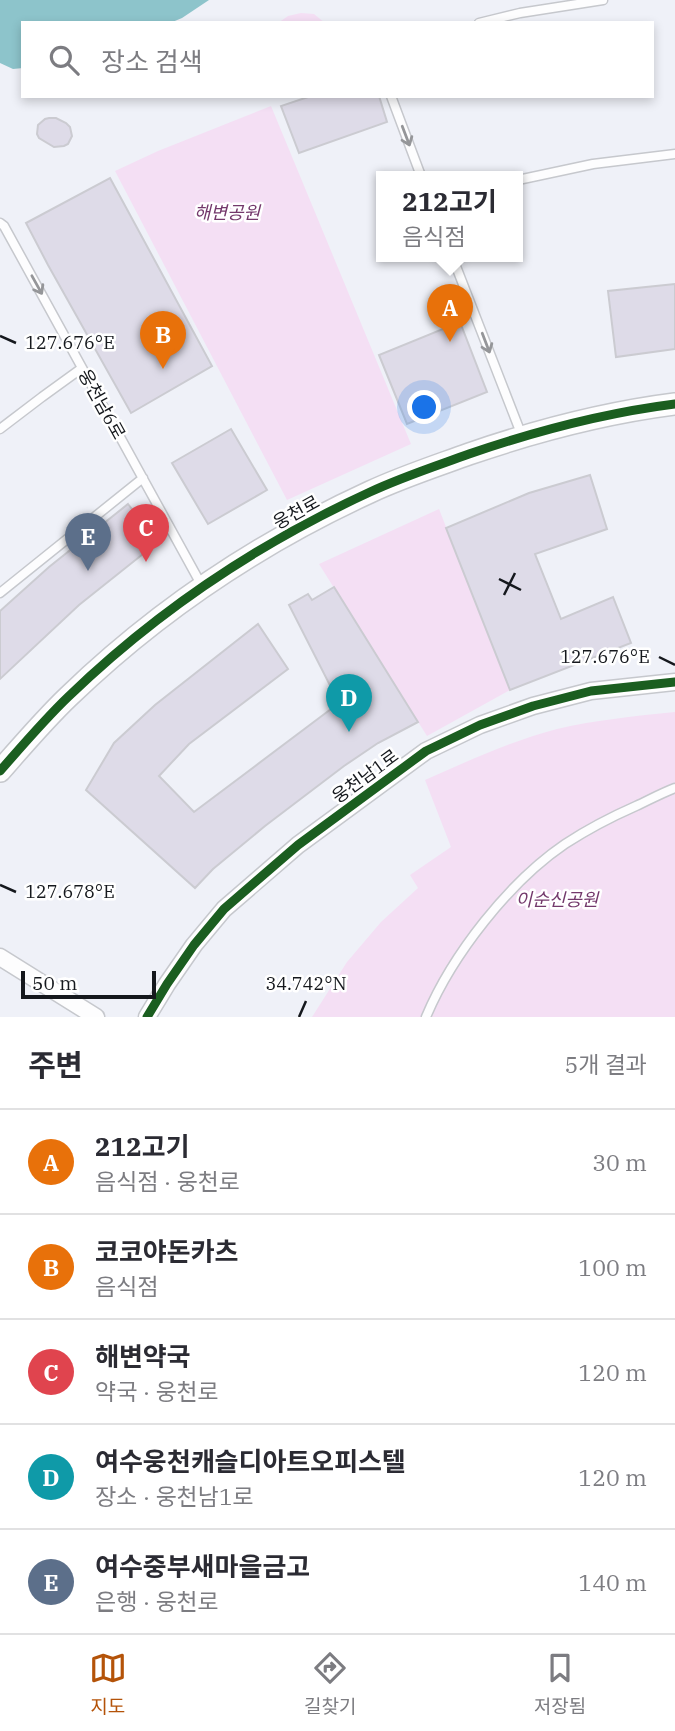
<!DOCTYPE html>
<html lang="ko">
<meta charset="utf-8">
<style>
:root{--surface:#fff;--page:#f7f7f7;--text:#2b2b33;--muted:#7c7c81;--line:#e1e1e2;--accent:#b45309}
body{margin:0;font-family:"IBM Plex Serif","Noto Sans KR",serif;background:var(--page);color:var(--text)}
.scale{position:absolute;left:21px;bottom:18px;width:135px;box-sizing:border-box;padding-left:7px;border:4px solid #15181d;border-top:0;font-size:19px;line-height:24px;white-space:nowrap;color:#15181d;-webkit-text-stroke:5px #fff;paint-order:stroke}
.you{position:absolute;left:425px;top:408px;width:24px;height:24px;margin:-18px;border:5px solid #fff;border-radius:50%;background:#1a73e8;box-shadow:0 0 0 10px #1a73e833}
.badge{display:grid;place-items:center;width:46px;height:46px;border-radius:50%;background:var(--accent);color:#fff;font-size:23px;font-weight:700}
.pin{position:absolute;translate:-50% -58px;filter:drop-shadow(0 2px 4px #0008)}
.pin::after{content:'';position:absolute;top:37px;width:24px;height:21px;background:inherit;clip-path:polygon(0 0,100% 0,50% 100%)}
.popup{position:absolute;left:376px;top:171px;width:147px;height:91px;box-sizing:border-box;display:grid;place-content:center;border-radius:0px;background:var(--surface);filter:drop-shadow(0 2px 5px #0005);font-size:23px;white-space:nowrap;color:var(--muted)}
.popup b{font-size:26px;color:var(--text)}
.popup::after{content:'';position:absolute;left:50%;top:100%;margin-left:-14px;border:14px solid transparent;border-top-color:var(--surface)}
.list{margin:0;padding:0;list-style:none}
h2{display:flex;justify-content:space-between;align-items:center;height:91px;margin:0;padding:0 28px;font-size:30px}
h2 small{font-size:23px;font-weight:400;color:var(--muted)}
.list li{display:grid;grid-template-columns:46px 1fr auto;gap:21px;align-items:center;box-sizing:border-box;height:105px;padding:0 28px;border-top:2px solid var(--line)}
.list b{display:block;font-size:26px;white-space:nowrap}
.list p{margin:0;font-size:23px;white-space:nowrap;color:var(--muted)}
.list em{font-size:23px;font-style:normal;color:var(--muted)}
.icon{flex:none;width:38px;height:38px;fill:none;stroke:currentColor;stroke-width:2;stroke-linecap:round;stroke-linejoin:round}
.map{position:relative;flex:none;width:675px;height:1017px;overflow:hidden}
.search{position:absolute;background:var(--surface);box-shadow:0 4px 10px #0003;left:21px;right:21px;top:21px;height:77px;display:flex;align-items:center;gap:18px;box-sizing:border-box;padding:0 24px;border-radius:0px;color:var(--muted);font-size:26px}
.sheet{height:616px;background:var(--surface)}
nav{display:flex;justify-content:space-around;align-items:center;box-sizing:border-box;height:98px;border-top:2px solid var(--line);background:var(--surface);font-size:19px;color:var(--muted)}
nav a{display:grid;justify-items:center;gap:4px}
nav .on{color:var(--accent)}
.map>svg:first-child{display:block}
</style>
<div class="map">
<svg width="675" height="1017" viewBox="0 0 675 1017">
<rect width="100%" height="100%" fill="#eff1f8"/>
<!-- green -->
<path fill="#f4dff4" d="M301,13l13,1 11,9h-47l10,-7z
M271,106l140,338 -124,56 -172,-329 43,-20z
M439,509l71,181 -83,46 -108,-172z
M675,712v305h-363l35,-55 34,-40 37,-34 -8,-13 41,-28 -26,-67c43,-19 86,-39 132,-51 39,-9 78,-13 118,-17z"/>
<!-- water -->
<path fill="#8dc4cb" d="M0,0h209l-27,18 -12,5h-147v45l-10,1 -13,-6z"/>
<!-- building -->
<path fill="#dedbe8" stroke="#cbcbd1" stroke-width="2" d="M311,96h68l8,26 -88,31 -18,-47z
M49,118h7l10,5 4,4 2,9 -4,8 -4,2 -10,1 -15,-9 -2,-4 1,-9 7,-6z
M110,178l102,188 -81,47 -83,-148 -22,-42z
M675,284v65l-59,8 -8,-66z
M460,322l27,70 -80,32 -28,-69z
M231,429l36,61 -59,34 -36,-61z
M590,475l17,54 -72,25 26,65 52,-22 18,46 -121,47 -64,-162 83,-35z
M128,504l24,31 -4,15 -69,55 -79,74v-68l49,-44z
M334,587l84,135 -40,21 -34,23 -79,60 -52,43 -18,19 -109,-98 28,-47 41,-38 103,-81 30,45 -99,75 -30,32 35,36 145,-109 -50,-98 19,-11 4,6z"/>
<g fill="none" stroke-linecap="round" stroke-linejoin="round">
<!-- service casing -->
<g stroke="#c6c8cd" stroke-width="11">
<path id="service" d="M479,23l41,-10 83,-13
M391,96l30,80
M518,180l75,-16 82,-10
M0,223l4,3 198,360
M452,256l70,180
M0,429l42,-32 40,-29
M0,593l143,-115
M426,1017c26,-62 83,-135 139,-173 23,-15 46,-27 71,-38 13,-6 26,-13 39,-18"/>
</g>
<!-- minor casing -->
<g stroke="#c6c8cd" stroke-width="19">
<path id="minor" d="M0,957l96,60
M147,1017l20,-33 27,-39 30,-36 74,-64 128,-94 54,-26 53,-19 58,-15 84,-9"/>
</g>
<!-- tertiary casing -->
<g stroke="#c6c8cd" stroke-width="24">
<path id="tertiary" d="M0,771c22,-25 44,-51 68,-74 88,-85 191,-154 302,-205 32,-15 66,-26 99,-38 67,-23 135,-41 206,-50"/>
</g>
<!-- service -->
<use href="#service" stroke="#fdfdfe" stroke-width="8"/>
<!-- minor -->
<use href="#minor" stroke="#fdfdfe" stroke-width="16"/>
<!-- tertiary -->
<use href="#tertiary" stroke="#fdfdfe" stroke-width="21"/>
<!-- cycleway casing -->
<g stroke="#fff" stroke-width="13">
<path id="cycleway" d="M0,771c22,-25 44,-51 68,-74 88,-85 191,-154 302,-205 32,-15 66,-26 99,-38 67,-23 135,-41 206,-50
M147,1017l20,-33 27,-39 30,-36 74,-64 128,-94 54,-26 53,-19 58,-15 84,-9"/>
</g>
<!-- cycleway -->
<use href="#cycleway" stroke="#1b5e20" stroke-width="9"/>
</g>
<!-- one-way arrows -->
<defs><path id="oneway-shaft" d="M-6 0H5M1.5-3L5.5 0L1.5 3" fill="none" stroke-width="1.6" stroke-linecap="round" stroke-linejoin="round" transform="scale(1.75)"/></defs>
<g stroke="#959699">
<use href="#oneway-shaft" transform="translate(406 136) rotate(69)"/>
<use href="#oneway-shaft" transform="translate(37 285) rotate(61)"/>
<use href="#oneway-shaft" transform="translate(486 343) rotate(69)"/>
</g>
<!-- ticks -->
<path fill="none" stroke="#15181d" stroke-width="2.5" d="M0,336l16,7M499,579l22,11M504,595l11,-22M659,657l16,8M0,885l16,7M299,1017l7,-16"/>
<g text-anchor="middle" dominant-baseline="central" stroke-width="5" stroke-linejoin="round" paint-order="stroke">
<!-- park labels -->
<g font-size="18" font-style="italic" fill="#73386b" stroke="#fff">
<text x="227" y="212">해변공원</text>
<text x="557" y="899">이순신공원</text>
</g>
<!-- street labels -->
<g font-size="18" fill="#15181d" stroke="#fff">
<text transform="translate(102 404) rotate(61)">웅천남6로</text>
<text transform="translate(296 512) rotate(-29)">웅천로</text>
<text transform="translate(365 776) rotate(-36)">웅천남1로</text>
</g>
</g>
<g font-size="18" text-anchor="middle" fill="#15181d" stroke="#fff" stroke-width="5" stroke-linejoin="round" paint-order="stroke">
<text x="70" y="349">127.676°E</text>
<text x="605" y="663">127.676°E</text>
<text x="70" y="898">127.678°E</text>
<text x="306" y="990">34.742°N</text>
</g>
</svg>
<div class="scale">50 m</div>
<div class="you"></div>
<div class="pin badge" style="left:450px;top:342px;background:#e8710a">A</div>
<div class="popup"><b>212고기</b>음식점</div>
<div class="pin badge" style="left:163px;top:369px;background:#e8710a">B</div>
<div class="pin badge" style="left:146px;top:562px;background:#e0444e">C</div>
<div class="pin badge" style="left:349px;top:732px;background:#0f9aa8">D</div>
<div class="pin badge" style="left:88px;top:571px;background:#5c6f8a">E</div>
<div class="search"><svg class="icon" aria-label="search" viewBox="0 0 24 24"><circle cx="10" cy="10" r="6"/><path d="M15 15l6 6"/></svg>장소 검색</div>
</div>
<section class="sheet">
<h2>주변<small>5개 결과</small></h2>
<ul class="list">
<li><span class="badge" style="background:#e8710a">A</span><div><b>212고기</b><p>음식점 · 웅천로</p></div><em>30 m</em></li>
<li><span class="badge" style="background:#e8710a">B</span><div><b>코코야돈카츠</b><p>음식점</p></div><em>100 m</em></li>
<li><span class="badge" style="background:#e0444e">C</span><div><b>해변약국</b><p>약국 · 웅천로</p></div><em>120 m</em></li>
<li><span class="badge" style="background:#0f9aa8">D</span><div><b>여수웅천캐슬디아트오피스텔</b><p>장소 · 웅천남1로</p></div><em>120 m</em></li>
<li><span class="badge" style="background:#5c6f8a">E</span><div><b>여수중부새마을금고</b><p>은행 · 웅천로</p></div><em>140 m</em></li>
</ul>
</section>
<nav>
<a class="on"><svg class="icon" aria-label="map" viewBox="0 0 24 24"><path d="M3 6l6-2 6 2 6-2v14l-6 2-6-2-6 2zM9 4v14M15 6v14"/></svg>지도</a>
<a><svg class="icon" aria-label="directions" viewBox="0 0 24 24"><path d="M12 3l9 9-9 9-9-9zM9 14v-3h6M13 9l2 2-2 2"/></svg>길찾기</a>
<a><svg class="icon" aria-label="saved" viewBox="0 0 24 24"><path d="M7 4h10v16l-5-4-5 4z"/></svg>저장됨</a>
</nav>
